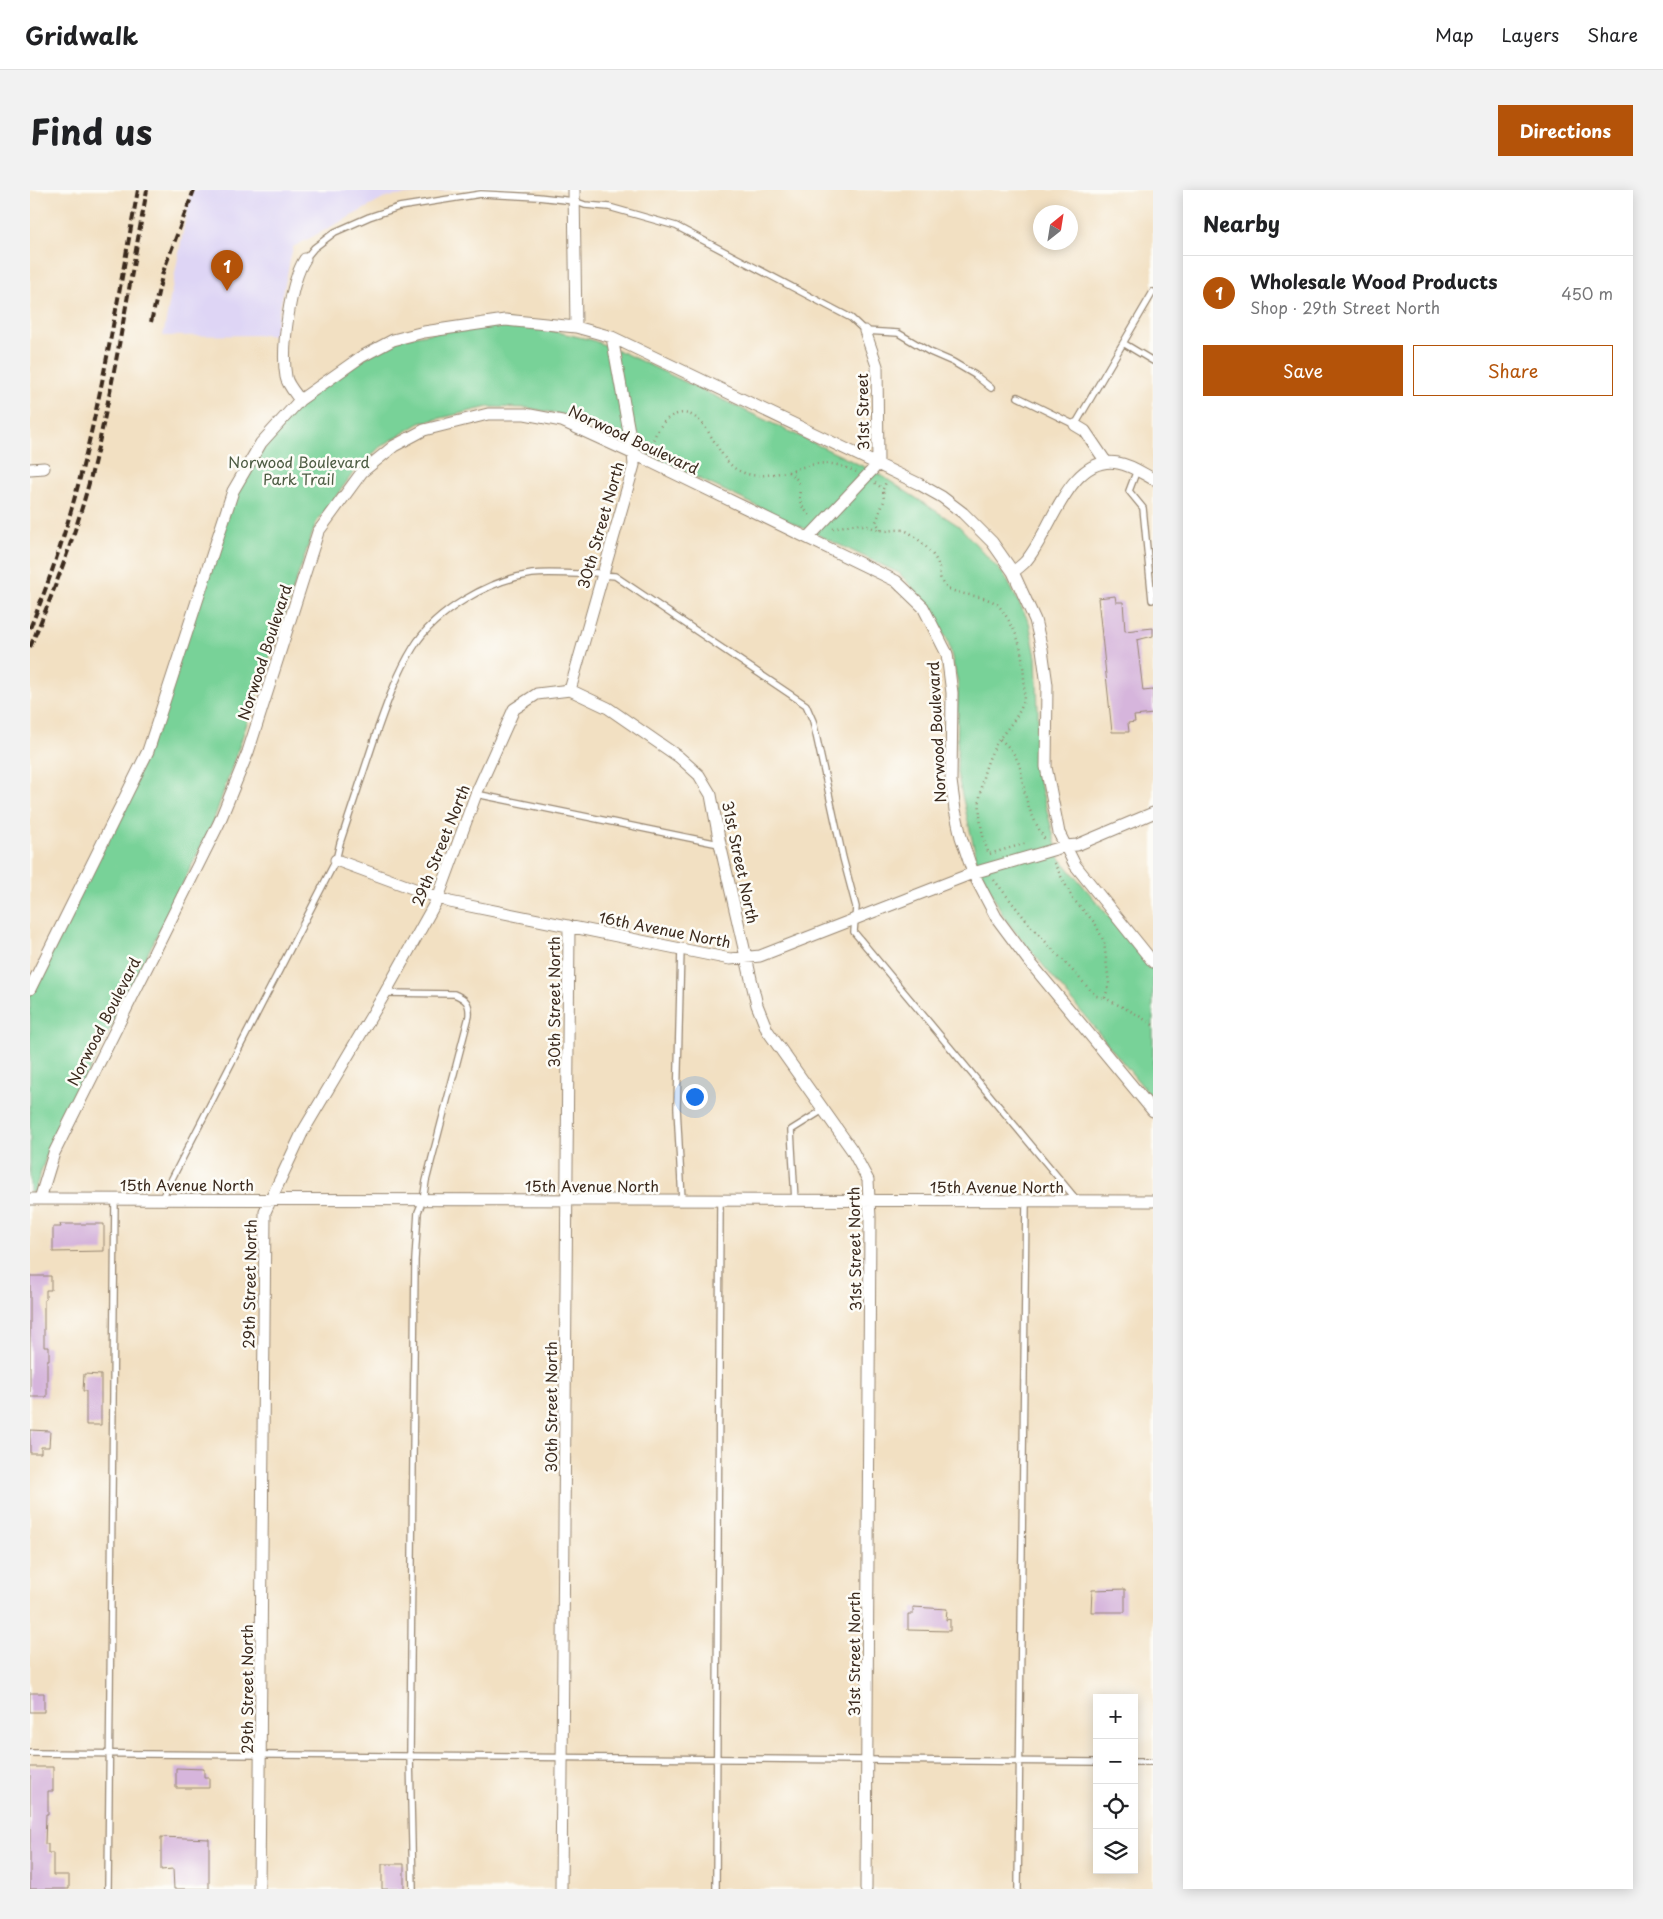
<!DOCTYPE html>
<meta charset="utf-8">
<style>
:root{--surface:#fff;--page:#f2f2f2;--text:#202124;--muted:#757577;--line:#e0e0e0;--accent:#b45309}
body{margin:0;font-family:"Playpen Sans",sans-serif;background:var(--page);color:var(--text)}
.controls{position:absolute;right:15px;bottom:15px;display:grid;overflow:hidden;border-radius:0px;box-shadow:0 2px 12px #0003}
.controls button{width:45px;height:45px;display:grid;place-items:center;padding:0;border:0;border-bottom:1px solid var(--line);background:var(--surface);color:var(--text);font:25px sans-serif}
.compass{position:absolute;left:1003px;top:15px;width:45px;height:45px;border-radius:50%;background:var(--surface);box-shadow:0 2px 12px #0003;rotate:30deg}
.you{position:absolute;left:664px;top:906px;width:18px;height:18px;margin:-12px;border:4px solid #fff;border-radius:50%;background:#1a73e8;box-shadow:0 0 0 8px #1a73e833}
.badge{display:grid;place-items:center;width:32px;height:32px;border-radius:50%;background:var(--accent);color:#fff;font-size:16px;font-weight:700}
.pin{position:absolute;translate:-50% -41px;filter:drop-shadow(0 1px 2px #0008)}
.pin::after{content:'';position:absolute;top:26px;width:18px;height:15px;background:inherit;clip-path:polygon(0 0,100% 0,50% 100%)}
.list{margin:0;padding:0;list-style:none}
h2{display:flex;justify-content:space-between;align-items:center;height:65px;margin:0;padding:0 20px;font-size:21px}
h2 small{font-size:16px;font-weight:400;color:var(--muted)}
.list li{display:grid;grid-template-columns:32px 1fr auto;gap:15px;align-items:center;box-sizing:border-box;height:75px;padding:0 20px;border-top:1px solid var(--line)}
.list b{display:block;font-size:19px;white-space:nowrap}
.list p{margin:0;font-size:16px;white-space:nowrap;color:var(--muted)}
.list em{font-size:16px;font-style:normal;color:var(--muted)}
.actions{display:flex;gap:10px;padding:15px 20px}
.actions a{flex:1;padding:11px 0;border:1px solid var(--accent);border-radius:0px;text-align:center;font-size:18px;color:var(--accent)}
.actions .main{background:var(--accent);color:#fff}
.icon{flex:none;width:28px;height:28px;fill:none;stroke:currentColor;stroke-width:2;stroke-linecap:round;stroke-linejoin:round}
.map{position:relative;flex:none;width:1123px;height:1699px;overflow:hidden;border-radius:0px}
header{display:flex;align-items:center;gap:30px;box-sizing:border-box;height:70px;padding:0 25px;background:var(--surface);border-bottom:1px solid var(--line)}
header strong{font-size:24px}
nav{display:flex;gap:28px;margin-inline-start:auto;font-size:18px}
.intro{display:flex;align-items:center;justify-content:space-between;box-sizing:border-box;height:120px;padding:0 30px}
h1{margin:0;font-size:35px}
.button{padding:12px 22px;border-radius:0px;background:var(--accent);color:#fff;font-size:18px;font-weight:700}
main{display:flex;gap:30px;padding:0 30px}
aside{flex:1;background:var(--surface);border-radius:0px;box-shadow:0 2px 12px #0003}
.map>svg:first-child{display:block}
</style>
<header>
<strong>Gridwalk</strong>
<nav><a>Map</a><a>Layers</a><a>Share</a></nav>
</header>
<div class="intro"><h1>Find us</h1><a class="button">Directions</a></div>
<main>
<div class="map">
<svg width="1123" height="1699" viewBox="0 0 1123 1699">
<rect width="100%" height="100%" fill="#fdfcf7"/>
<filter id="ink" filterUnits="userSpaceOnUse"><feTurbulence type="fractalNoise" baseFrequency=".02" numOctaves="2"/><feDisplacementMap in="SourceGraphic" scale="10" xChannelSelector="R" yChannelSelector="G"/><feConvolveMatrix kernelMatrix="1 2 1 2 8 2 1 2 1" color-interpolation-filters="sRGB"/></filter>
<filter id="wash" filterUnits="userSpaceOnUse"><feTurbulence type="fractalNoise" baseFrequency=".0096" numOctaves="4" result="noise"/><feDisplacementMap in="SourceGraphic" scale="20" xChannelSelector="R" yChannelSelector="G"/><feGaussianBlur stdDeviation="1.12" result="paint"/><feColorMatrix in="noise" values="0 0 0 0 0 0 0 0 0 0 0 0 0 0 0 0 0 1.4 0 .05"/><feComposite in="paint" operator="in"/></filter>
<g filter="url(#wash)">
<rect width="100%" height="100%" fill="#f2e0c2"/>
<!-- built -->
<path fill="#ded5f5" d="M161,0h261l-65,7 -94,50 -19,88 -111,1z"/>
<!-- green -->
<path fill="#78d298" stroke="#5a7e5b" d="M475,130l87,20 32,13 255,121 80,52 46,50 24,46 7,35 2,54v65l21,81 94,112v130l-148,-180 -27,-54 -21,-92 1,-90 -10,-42 -24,-41 -25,-27 -335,-158 -35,-7 -41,-1 -68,16 -40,24 -26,25 -38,51 -104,302 -166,332 -12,35h-4v-203l118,-238 85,-260 67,-91 93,-60z"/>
<g id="blocks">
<!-- building -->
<path fill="#d6b5dc" d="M1085,406l1,6h7l2,29 28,-3v8l-16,4 6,51 10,-1v24l-19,2 1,6 -7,1 1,9h-17l-14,-134z
M30,1034h44v27l-51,1v-25h8z
M0,1086h21v14h-5v9l-2,1v47h5v13h-2v37h-17z
M54,1184l17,1v50h-15v-34h-3z
M0,1240l20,1 -1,16h-8v6h-11z
M1095,1399v23h-34l1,-22z
M883,1417l34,2 -1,11 4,-1v12l-42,-1v-16h5z
M0,1503h14v19h-14z
M0,1577h23v24h-5v23h-2l-1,30h3v9h5v22h16v14h-39z
M146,1578l28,1v8h5v11h-33z
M131,1647l48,2v50h-35l-1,-20 -12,1z
M352,1674h22v25h-22z"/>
</g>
</g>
<g filter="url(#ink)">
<use href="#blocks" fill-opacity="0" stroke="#968570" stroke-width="1"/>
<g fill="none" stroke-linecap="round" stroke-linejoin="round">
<!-- lane casing -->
<g stroke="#968570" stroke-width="8">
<path id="lane" d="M275,69l9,-11 21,-16 34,-15 30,-10 82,-13 57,3 36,4 11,4 24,2 67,19 175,92 14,13 33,2 32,19 23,10 22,13 16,13
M1093,153l30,18
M988,207l57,28 78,-133
M1107,280l-8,21 14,17 9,92
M446,604l243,50
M651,758l-4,160 5,92
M355,803l69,1c12,5 16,9 15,22l-43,165 -3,19 -5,12 -3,48 -5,496 3,133
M132,1008l174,-338 4,-17c12,-37 25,-75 37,-112 10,-28 20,-57 36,-83 22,-37 77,-68 119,-74 17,-2 33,0 50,0 4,0 10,-2 15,-1 6,2 11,3 18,3l191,129 7,16 30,137 13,49 -2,25 222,267
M765,1011l-4,-71 32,-20
M0,1563l1067,9
M1104,1572h19
M78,1699l7,-690
M686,1699l4,-689
M988,1699l8,-688"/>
</g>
<!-- street casing -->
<g stroke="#968570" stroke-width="13">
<path id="street" d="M544,0l2,137
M270,210c-5,-7 -13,-16 -14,-23 -5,-28 4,-95 19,-118
M1045,235l10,6 21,31
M0,279l14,-1
M778,348l70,-74 -1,-98 -12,-35
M983,382c4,-3 9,-7 12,-10 26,-28 43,-108 93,-99 13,2 24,10 35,16
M540,500l38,18 71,49 20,18 12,20 9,49 37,161 10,25 85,120 16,30 2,38 -4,671
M540,500l64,-225 -1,-11 -21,-117
M306,670l114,42 280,57 30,-3 213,-83 93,-27 11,-1 76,-32
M0,799l118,-238 85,-260 28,-48 39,-43 61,-43 32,-17 31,-8 81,-12 71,7 36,10 307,147 23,13 21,16 29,29 21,30 22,48 7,29 5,36 -1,82 13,66 16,32 78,97
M0,1009l1123,2
M10,1009l14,-46 165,-330 29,-71 70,-220 44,-60 32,-26 30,-16 64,-16h37l37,7 83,38 251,122 27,26 24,47 5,39 -1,88 4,29 6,27 12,36 23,44 32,43 125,151
M229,1699l6,-677 37,-79 83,-140 53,-95 38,-104 38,-85 23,-15 33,-4
M531,1699l8,-963"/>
</g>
<!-- path -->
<path stroke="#968570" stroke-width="2.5" stroke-dasharray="1 4" stroke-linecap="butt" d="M620,259c4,-13 11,-29 24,-34 32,-12 40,41 62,54 18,11 32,5 52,3 19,13 8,15 13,32 2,5 7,9 10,13
M758,282c27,-10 41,-13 68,0
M845,293l8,6 3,-7
M803,339c9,-2 20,-7 30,-4 6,1 11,4 18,5 7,2 14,-1 22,0 10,2 32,24 35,34 2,5 1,13 4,18 8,15 40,11 55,22 7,7 18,26 21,36 5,11 8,52 5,63 -5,15 -17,26 -25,38 -21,34 -24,77 -9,113l38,-11
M851,340l-5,-8 8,-21 -1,-12
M970,549c28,24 18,38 29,69 5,11 10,22 16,32
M1024,673l19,36 22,24 9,19 5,42 -4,14 31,16 17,11
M964,690l36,45 66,71 9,2"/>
<!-- lane -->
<use href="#lane" stroke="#fff" stroke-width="5.5"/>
<!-- street -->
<use href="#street" stroke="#fff" stroke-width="11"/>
<!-- rail -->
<path stroke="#3b2a1e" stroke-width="4" stroke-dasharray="8 4" stroke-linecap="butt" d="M121,132l12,-50 31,-82
M0,438c59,-139 80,-291 108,-438
M0,457c25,-57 46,-114 62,-175 23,-92 37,-188 55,-282"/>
</g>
</g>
<g text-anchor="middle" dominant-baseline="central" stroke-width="5" stroke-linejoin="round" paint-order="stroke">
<!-- street labels -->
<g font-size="15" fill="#3b2a1e" stroke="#fdfcf7">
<text transform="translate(832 222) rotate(-91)">31st Street</text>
<text transform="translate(604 249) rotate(25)">Norwood Boulevard</text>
<text transform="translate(570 335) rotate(-74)">30th Street North</text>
<text transform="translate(234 462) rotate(-72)">Norwood Boulevard</text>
<text transform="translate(906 542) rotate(-93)">Norwood Boulevard</text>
<text transform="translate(410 655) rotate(-68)">29th Street North</text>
<text transform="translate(711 672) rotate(78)">31st Street North</text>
<text transform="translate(635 739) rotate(11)">16th Avenue North</text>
<text transform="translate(523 812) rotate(-90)">30th Street North</text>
<text transform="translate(73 831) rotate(-63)">Norwood Boulevard</text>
<text x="157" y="994">15th Avenue North</text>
<text x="562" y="995">15th Avenue North</text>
<text x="967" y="996">15th Avenue North</text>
<text transform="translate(824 1059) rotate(-91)">31st Street North</text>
<text transform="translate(219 1094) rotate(-89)">29th Street North</text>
<text transform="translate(520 1217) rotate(-90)">30th Street North</text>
<text transform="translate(823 1464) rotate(-90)">31st Street North</text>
<text transform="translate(216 1499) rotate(-90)">29th Street North</text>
</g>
<!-- park labels -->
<g font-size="15" fill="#4d5c43" stroke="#fdfcf7">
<text x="269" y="271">Norwood Boulevard<tspan x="269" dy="17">Park Trail</tspan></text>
</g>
</g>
</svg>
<div class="controls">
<button>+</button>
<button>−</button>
<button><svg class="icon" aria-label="locate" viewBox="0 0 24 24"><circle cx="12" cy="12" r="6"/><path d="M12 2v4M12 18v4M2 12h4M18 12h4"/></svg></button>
<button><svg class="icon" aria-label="layers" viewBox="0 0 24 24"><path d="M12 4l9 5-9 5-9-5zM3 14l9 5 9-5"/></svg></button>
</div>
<svg class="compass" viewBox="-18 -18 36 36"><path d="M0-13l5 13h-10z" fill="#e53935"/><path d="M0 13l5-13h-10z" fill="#757577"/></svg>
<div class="you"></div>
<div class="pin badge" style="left:197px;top:101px">1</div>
</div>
<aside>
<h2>Nearby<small></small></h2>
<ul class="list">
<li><span class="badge">1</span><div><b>Wholesale Wood Products</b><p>Shop · 29th Street North</p></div><em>450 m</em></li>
</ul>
<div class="actions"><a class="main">Save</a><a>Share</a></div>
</aside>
</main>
